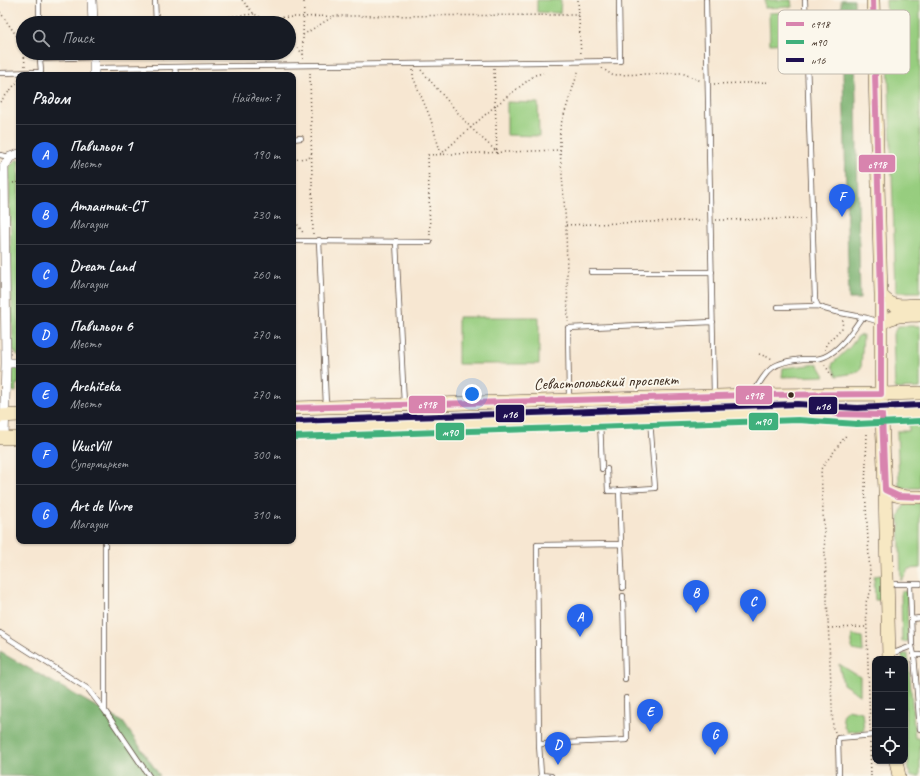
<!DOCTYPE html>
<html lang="ru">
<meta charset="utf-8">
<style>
:root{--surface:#171b24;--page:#20242c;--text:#f1f3f6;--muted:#9ea1a6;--line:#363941;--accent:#2563eb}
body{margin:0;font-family:Caveat,sans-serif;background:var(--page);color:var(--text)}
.controls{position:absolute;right:12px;bottom:12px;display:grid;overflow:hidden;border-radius:8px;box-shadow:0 1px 3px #0004}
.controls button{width:36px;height:36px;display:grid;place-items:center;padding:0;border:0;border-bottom:1px solid var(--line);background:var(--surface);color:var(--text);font:20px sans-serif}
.you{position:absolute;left:472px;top:394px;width:14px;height:14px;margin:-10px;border:3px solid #fff;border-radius:50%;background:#1a73e8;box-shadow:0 0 0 6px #1a73e833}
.badge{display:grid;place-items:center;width:26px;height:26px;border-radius:50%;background:var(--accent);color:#fff;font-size:13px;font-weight:700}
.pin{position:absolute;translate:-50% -33px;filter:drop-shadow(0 1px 2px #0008)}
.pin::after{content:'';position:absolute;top:21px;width:14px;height:12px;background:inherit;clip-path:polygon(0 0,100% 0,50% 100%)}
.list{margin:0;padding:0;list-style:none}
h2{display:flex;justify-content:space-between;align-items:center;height:52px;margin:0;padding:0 16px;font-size:17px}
h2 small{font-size:13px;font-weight:400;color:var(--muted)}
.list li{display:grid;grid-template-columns:26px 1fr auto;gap:12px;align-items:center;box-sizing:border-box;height:60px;padding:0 16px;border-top:1px solid var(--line)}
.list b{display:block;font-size:15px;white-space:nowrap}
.list p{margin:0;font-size:13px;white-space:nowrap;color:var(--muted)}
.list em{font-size:13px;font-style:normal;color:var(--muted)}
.icon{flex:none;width:22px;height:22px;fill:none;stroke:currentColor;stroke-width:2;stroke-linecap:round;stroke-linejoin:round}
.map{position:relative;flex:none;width:920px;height:776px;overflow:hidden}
.search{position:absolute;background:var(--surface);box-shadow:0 1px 3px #0004;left:16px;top:16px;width:280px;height:44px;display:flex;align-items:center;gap:10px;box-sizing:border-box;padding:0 14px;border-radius:22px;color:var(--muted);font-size:15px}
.panel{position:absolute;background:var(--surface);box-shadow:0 1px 3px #0004;left:16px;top:72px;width:280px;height:472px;border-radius:8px}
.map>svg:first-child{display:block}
</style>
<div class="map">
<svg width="920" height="776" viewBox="0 0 920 776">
<rect width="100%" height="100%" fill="#fbf7ec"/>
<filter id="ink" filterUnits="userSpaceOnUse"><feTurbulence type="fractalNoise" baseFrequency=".025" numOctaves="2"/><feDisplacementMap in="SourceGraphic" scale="8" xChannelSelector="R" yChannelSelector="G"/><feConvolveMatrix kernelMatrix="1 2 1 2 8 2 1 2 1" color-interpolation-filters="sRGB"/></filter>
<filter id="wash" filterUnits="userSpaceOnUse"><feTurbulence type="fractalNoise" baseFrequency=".012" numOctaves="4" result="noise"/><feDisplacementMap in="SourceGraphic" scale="16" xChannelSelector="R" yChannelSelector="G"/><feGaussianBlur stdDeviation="0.9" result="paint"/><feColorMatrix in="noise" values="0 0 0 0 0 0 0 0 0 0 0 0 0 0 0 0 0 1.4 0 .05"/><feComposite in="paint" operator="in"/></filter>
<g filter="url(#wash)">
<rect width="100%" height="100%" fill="#f7e7d2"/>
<!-- green -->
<path fill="#97cd7f" stroke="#697c4e" d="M537,0h24l-1,13 -23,-1z
M765,0h26l1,7 -27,1z
M886,0h34v292h-24z
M789,12l1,31 -20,1 -1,-31z
M507,102l31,1 1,33 -32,-1z
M16,160h3v197l-6,-7 -4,-183z
M293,175l6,53h-6z
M458,317h81v47h-81z
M898,326h22v62l-25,1 -2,-55z
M863,335l-2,34 -6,4 -18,3 -5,-10 1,-3 17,-16 8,-11z
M818,364l7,12 -43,1 1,-9z
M15,368h4v16h-3v8l-5,-1v-20z
M909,424h11v64h-19l-2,-3 -2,-54h12z
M911,502h9v66l-11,1 -8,12 -2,-65 4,-9z
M881,575v25h-6l-1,-24z
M901,591l6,1 1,49 -6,1z
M852,635l10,2 1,15 -11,-2z
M902,654h6l7,84h5v38h-10l-5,-34v-83h-3z
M839,664l21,13v18l-17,-11z
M848,709l14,3 2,18 -17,2 -3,-6 -2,-11z"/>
<!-- forest -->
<path fill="#79b06e" stroke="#5a6d46" d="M841,0h13l6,299h-11z
M0,652l123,70 37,54h-160z"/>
</g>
<g filter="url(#ink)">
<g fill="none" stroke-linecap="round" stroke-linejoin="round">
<!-- service casing -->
<g stroke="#574639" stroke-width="6">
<path id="service" d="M39,0v23
M706,0l8,394
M805,0l10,300 3,6 7,3 11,3 31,6 13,4
M93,22l63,1 -1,-23
M40,53v6l54,-2
M175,67l1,8
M94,68l526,-7 -1,-61
M0,73l41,-1 -1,-13
M293,139l8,-1
M0,155l10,2
M319,240l7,166
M293,241l137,1
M396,241l8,163
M591,272h121
M778,307l40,-1
M753,394c15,-26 19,-32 50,-35 7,0 14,1 21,-2 17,-7 28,-26 38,-40
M569,398l-1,-70 145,-6
M600,421l2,48
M607,469l1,22 47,-3 -5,-69
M619,490l2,54
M105,541v170l44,65
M889,584h21
M920,584h-10l2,62 2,9h6
M623,596l2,83
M912,619l8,-1
M0,633l88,56 17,22
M891,654l21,-8
M914,655l6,74
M565,743l62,-3 -1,-42
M539,744l2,31 10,1
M561,744h-22l-2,-199 84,-1 2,44
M839,776l-1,-38 37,-3"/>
</g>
<!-- minor casing -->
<g stroke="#574639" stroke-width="10">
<path id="minor" d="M92,0l1,23
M94,53v22
M6,363h13
M4,438l2,-75 -2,-196 6,-10 9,-3"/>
</g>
<!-- secondary casing -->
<g stroke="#574639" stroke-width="14">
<path id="secondary" d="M873,0l8,295v99l4,96 4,169
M881,295c13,15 21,10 39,10
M882,323c12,-9 23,-7 38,-8
M293,408l459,-13 129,-1 39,-1
M0,416l19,-1
M293,429l505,-17 59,4 63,-3
M0,438h19
M885,490c13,8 21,7 35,7
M896,761l3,15"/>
</g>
<!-- path -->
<path stroke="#574639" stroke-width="1.5" stroke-dasharray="1 3" stroke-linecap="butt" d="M242,0l12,14 19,9
M578,0l3,56
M0,12l23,33
M262,18l70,-2
M182,23l4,-2 68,-7
M303,35l1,-33 3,-2
M289,39l14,15
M24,53l1,13
M161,53l1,8
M303,59v-24l31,-19 245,-1
M602,68l10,7 70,-2 19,8
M494,69l3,86
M413,70v7l17,40 11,37 54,-48 40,-31 8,-2
M421,70l50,58 26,24
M310,73l3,162
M714,84l59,-2
M0,102l19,-22
M560,150v-23l19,-58
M293,160l19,-3
M13,183l6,-1
M293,218l11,16
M716,220l90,-1
M566,225l138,-5
M430,235l-2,-80 132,-5 6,75 2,97
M825,350l1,-6 16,-16 1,-8
M759,354l14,5
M825,365l8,13
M867,434l-2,55 6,102 -5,11 4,127
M828,628l38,-1
M835,732l-2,-4 -12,-259 26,-35
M870,743l1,33"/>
<!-- service -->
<use href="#service" stroke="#fff" stroke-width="4.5"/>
<!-- minor -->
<use href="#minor" stroke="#fff" stroke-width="9"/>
<!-- secondary -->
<use href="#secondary" stroke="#f7e8c3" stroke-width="13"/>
<!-- bus-1 casing -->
<g stroke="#fbf7ec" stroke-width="9">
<path id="bus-1" d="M293,408l459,-13 129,-1v-99l-8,-295
M834,414l48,1 3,75 13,6 22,1"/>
</g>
<!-- bus-2 casing -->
<g stroke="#fbf7ec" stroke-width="9">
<path id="bus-2" d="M293,437l505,-17 59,4 63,-3"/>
</g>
<!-- bus-3 casing -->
<g stroke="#fbf7ec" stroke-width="9">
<path id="bus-3" d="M293,421l505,-17 59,4 63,-3"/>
</g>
<!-- bus-1 -->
<use href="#bus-1" stroke="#d884ae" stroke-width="6"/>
<!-- bus-2 -->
<use href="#bus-2" stroke="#40b07c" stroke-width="6"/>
<!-- bus-3 -->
<use href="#bus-3" stroke="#1f1051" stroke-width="6"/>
</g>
</g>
<!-- markers -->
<circle fill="#3b2a1e" stroke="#fbf7ec" stroke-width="1.5" cx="791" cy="395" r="3.5"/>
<g text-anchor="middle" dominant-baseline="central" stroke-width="4" stroke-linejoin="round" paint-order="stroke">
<!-- street labels -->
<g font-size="16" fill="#3b2a1e" stroke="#fbf7ec">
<text transform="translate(606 382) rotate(-2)">Севастопольский проспект</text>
</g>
</g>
<!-- legend -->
<rect x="778" y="10" width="132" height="64" rx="6" fill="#fbf7ec" stroke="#c1baae" stroke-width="1"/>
<rect x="786" y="22" width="18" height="4" fill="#d884ae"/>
<rect x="786" y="40" width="18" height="4" fill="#40b07c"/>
<rect x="786" y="58" width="18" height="4" fill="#1f1051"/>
<g font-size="11" fill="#3b2a1e">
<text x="811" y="28">с918</text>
<text x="811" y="46">м90</text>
<text x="811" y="64">н16</text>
</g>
<g stroke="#fbf7ec" stroke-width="1.5">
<rect x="858" y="154" width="38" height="19" rx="4" fill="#d884ae"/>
<rect x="735" y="385" width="38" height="20" rx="4" fill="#d884ae"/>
<rect x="408" y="395" width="38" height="19" rx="4" fill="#d884ae"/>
<rect x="808" y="396" width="30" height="19" rx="4" fill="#1f1051"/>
<rect x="495" y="404" width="30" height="19" rx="4" fill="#1f1051"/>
<rect x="748" y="412" width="31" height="19" rx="4" fill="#40b07c"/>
<rect x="435" y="422" width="30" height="19" rx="4" fill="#40b07c"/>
</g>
<g font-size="11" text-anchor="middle" font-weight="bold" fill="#fff">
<text x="877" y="168">с918</text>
<text x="754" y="399">с918</text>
<text x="427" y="408">с918</text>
<text x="823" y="410">н16</text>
<text x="510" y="418">н16</text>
<text x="763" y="425">м90</text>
<text x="450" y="436">м90</text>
</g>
</svg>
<div class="controls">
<button>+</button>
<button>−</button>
<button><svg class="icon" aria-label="locate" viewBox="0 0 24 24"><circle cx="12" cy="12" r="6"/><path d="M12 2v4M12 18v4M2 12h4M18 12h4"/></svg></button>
</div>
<div class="you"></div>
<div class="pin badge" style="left:580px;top:637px">A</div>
<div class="pin badge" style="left:696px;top:613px">B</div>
<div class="pin badge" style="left:753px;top:622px">C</div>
<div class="pin badge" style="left:558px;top:765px">D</div>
<div class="pin badge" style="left:650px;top:732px">E</div>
<div class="pin badge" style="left:842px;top:217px">F</div>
<div class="pin badge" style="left:715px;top:755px">G</div>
<div class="search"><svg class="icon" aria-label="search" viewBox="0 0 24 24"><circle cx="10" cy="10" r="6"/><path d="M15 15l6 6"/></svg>Поиск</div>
<section class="panel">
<h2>Рядом<small>Найдено: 7</small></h2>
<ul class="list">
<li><span class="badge">A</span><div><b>Павильон 1</b><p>Место</p></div><em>190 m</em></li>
<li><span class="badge">B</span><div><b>Атлантик-СТ</b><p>Магазин</p></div><em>230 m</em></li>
<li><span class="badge">C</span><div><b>Dream Land</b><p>Магазин</p></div><em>260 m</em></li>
<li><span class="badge">D</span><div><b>Павильон 6</b><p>Место</p></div><em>270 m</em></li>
<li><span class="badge">E</span><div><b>Architeka</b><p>Место</p></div><em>270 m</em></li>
<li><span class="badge">F</span><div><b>VkusVill</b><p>Супермаркет</p></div><em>300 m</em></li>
<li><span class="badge">G</span><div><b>Art de Vivre</b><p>Магазин</p></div><em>310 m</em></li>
</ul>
</section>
</div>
